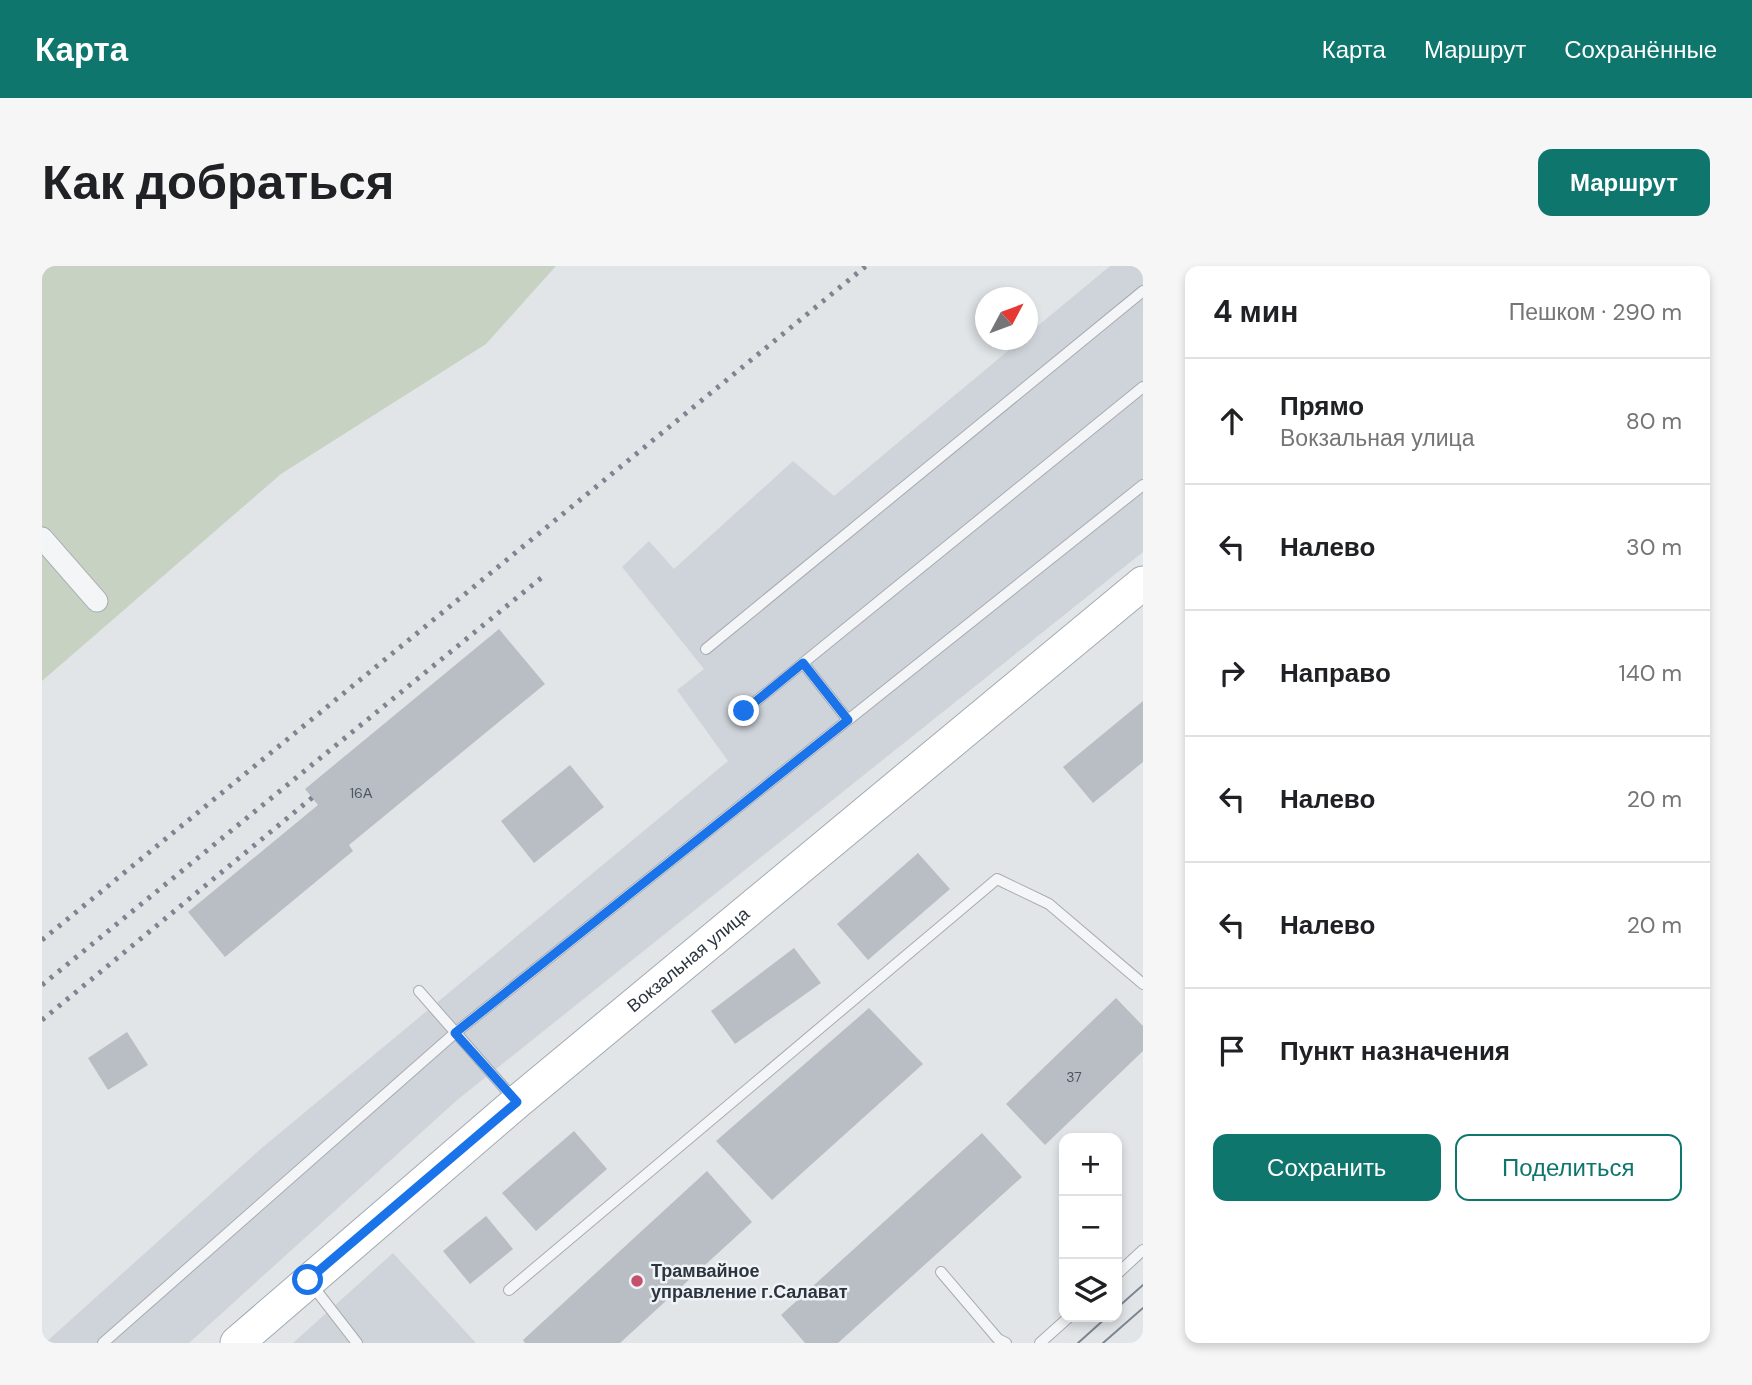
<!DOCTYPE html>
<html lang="ru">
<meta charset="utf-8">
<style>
:root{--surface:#fff;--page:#f6f6f6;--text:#202124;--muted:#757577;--line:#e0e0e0;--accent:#0f766e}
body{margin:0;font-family:"DM Sans",sans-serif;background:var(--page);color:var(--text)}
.controls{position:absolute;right:21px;bottom:21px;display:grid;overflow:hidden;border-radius:14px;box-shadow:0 4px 10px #0003}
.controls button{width:63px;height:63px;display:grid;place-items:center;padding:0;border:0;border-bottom:2px solid var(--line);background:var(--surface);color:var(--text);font:35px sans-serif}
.compass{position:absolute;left:933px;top:21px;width:63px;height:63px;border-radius:50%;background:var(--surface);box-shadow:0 4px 10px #0003;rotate:49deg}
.stop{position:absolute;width:21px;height:21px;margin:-16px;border:5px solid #1a73e8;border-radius:50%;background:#fff}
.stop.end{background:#1a73e8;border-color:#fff;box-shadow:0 2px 7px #0008}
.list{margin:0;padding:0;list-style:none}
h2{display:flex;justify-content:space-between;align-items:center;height:91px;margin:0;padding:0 28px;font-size:30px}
h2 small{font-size:23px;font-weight:400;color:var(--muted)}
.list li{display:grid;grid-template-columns:46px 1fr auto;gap:21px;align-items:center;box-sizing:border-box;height:126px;padding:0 28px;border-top:2px solid var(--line)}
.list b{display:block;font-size:26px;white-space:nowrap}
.list p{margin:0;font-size:23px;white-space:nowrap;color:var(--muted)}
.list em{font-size:23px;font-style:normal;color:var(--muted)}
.actions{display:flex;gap:14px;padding:21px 28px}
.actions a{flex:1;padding:16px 0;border:2px solid var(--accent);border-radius:14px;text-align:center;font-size:24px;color:var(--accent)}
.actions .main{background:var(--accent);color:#fff}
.icon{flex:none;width:38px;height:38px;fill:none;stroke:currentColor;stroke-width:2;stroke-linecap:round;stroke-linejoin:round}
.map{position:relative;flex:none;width:1101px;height:1077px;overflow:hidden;border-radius:14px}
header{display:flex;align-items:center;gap:42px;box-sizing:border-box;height:98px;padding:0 35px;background:var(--accent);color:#fff}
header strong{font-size:33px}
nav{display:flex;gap:38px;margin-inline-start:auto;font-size:24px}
.intro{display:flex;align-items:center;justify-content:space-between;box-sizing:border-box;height:168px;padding:0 42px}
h1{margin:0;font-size:49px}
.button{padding:18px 32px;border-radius:14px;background:var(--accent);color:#fff;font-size:24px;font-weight:700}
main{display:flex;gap:42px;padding:0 42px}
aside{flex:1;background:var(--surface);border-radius:14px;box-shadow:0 4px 10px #0003}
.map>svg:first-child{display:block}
</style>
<header>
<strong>Карта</strong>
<nav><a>Карта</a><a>Маршрут</a><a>Сохранённые</a></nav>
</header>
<div class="intro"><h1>Как добраться</h1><a class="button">Маршрут</a></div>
<main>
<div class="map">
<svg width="1101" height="1077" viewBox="0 0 1101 1077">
<rect width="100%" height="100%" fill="#e1e5e8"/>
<!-- built -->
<path fill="#cfd4da" d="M1068,0h33v286l-687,549 -267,242h-144l218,-196 465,-386 -51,-71 27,-21 -82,-102 27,-26 25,28 119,-108 41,35 187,-156h7v-6z
M351,987l83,90h-183z"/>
<!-- green -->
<path fill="#c8d2c3" d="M0,0h514l-70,78 -205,130 -239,207z"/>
<!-- building -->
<path fill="#b9bec5" d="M457,363l46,55 -196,161 4,6 -128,106 -37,-45 130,-107 -13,-16z
M1101,435v61l-50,41 -30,-36z
M528,499l34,42 -70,56 -33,-42z
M876,587l32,36 -82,71 -31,-36z
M752,682l27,35 -86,61 -24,-33z
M1074,732l27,28v25l-98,94 -39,-41z
M827,742l54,56 -151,136 -56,-59z
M85,766l21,33 -40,25 -20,-32z
M532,865l33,38 -71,62 -34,-38z
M940,867l40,44 -184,166h-33l-24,-28z
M665,905l45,51 -132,121h-95l-2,-3z
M444,950l27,33 -43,35 -27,-33z"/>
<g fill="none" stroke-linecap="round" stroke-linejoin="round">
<!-- lane casing -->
<g stroke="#a7acb2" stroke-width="12">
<path id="lane" d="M664,383l437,-358
M761,397l45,57
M702,445l399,-324
M377,725l95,108
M899,1006l57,67 8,4
M1075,1008l26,-24
M270,1019l45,58
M467,1024l488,-411 52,25 94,80
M61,1077l352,-310 688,-548
M998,1077l29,-26"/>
</g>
<!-- street casing -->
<g stroke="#a7acb2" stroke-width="23">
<path id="street" d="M0,272l55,63"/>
</g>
<!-- primary casing -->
<g stroke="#a1aab3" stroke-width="35">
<g id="primary">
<path id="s1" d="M195,1077l280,-241 626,-519"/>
</g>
</g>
<!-- lane -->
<use href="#lane" stroke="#f3f5f7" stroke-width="10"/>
<!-- street -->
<use href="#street" stroke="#f3f5f7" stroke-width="21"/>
<!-- primary -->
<use href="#primary" stroke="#fff" stroke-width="33"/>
<!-- tram -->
<path stroke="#7c8691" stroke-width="2" d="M1075,1042l26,-23
M1036,1077l29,-26
M1061,1077l40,-35"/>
<!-- rail -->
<path stroke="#7c8691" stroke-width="5" stroke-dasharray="3.5 7" stroke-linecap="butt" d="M0,674l824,-674
M0,719l504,-411
M0,754l271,-223"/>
</g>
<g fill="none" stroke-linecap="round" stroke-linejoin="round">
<!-- route -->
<path stroke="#1a73e8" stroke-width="9" d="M266,1014l209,-178 -62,-69 393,-313 -45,-57 -59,48"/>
</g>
<!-- markers -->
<circle fill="#c3506d" stroke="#f0f3f6" stroke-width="2.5" cx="595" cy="1015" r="7"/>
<g text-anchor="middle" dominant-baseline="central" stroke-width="5" stroke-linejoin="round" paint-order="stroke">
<!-- number labels -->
<g font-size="14" fill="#4e5660">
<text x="319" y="527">16А</text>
<text x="1032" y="811">37</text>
</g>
<!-- street labels -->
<g font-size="18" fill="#2b343f" stroke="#f0f3f6">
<text stroke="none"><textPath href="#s1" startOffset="592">Вокзальная улица</textPath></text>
</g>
<!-- poi labels -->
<g font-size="18" font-weight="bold" fill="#2b343f" stroke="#f0f3f6" text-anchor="start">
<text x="609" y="1005">Трамвайное<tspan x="609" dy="21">управление г.Салават</tspan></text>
</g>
</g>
</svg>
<div class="controls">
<button>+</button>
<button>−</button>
<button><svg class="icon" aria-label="layers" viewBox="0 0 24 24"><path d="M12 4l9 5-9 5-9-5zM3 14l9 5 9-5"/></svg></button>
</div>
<svg class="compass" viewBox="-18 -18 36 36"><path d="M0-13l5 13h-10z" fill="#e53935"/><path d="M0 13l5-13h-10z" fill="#757577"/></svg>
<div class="stop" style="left:266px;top:1014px"></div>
<div class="stop end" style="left:702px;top:445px"></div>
</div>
<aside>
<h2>4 мин<small>Пешком · 290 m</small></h2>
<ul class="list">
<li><svg class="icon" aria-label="ahead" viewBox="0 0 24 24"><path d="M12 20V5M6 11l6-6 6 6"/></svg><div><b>Прямо</b><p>Вокзальная улица</p></div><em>80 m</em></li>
<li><svg class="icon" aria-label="left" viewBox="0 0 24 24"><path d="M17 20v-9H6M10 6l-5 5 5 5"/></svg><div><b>Налево</b></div><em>30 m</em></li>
<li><svg class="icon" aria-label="right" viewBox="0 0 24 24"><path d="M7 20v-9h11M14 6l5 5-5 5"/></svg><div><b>Направо</b></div><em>140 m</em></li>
<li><svg class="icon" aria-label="left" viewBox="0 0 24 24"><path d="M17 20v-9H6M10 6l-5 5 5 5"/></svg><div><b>Налево</b></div><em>20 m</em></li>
<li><svg class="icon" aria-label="left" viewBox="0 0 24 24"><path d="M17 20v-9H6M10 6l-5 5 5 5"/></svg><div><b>Налево</b></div><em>20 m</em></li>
<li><svg class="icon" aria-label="arrive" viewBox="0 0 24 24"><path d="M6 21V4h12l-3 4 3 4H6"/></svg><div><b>Пункт назначения</b></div></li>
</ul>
<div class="actions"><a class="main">Сохранить</a><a>Поделиться</a></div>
</aside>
</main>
